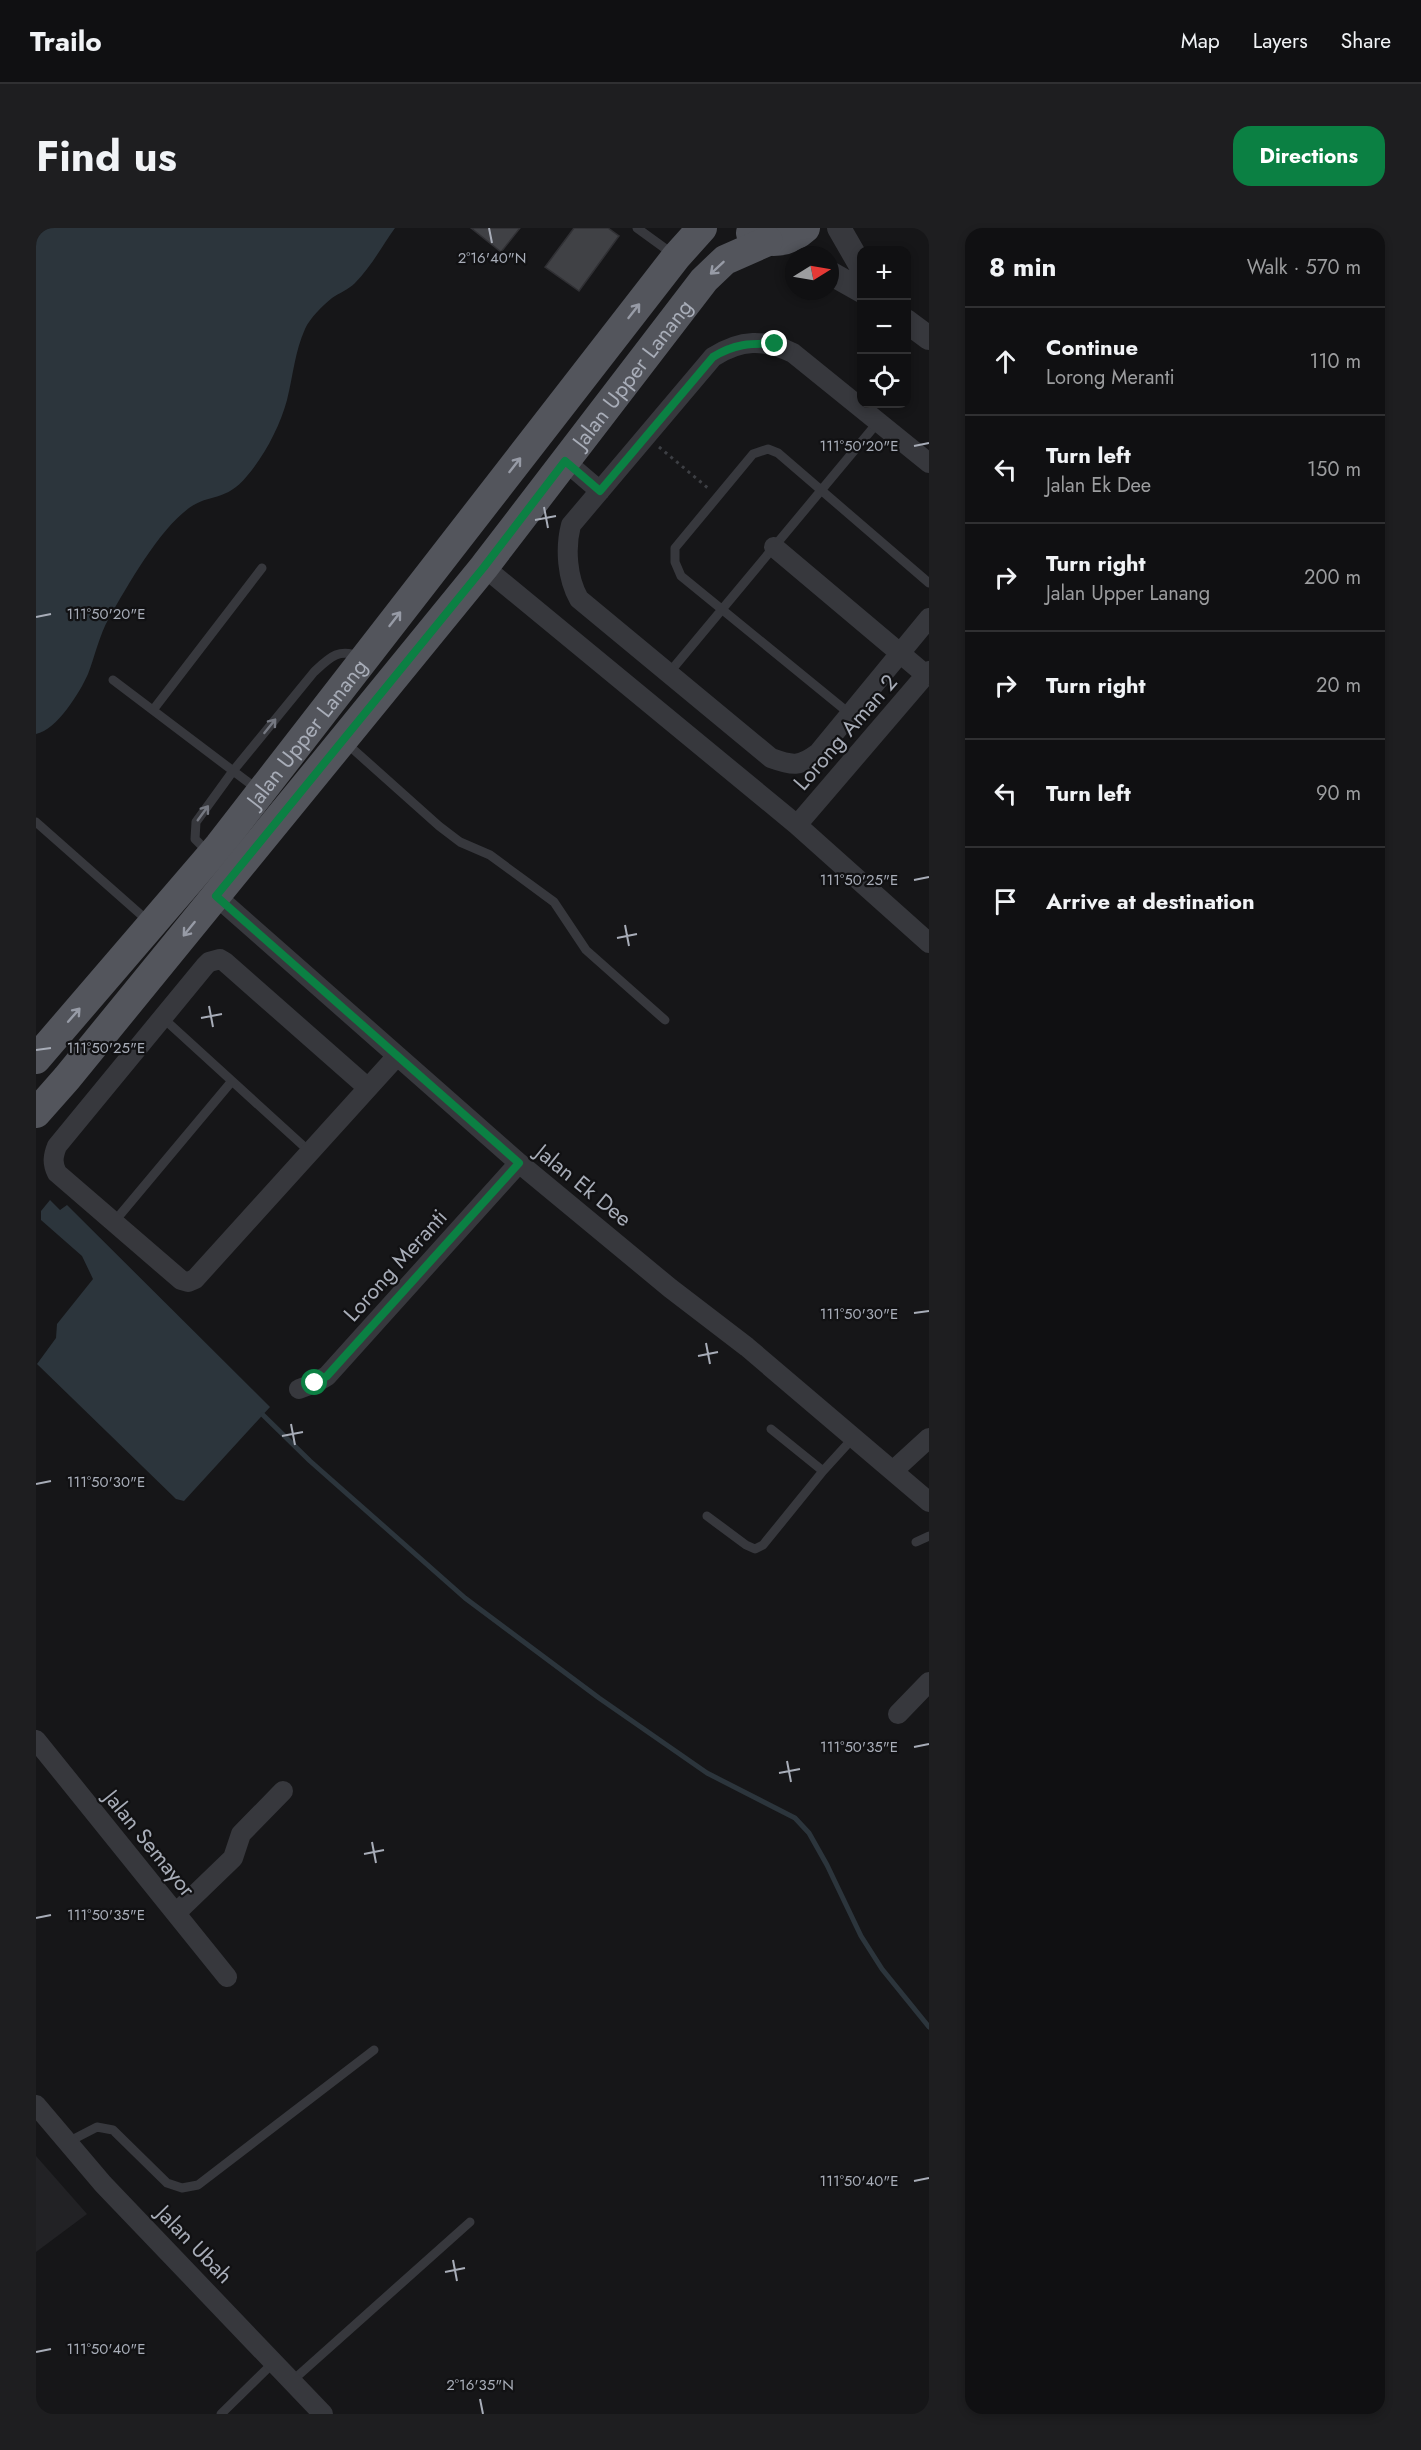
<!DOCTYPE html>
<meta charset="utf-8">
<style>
:root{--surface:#101012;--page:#1e1e20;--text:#f1f3f6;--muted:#9c9d9f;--line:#303032;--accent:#0b8043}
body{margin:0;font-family:Jost,sans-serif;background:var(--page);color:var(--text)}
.controls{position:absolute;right:18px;top:18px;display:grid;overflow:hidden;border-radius:12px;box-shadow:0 3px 9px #0003}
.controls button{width:54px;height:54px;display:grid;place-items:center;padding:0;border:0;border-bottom:2px solid var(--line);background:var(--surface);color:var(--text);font:30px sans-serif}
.compass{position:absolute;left:749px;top:18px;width:54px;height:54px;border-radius:50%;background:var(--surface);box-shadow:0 3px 9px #0003;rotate:79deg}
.stop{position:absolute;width:18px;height:18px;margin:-14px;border:4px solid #0b8043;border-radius:50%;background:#fff}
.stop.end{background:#0b8043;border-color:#fff;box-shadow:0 2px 6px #0008}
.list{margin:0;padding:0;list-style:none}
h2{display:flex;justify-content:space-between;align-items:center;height:78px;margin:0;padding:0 24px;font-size:26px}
h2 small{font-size:20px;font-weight:400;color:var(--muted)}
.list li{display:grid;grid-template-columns:39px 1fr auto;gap:18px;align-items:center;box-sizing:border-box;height:108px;padding:0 24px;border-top:2px solid var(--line)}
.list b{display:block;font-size:22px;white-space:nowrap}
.list p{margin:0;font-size:20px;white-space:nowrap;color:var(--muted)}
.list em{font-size:20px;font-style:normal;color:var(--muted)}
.icon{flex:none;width:33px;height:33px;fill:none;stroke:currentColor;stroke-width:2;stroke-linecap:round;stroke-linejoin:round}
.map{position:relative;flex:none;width:893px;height:2186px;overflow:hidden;border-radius:18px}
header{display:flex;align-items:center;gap:36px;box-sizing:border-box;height:84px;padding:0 30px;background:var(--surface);border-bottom:2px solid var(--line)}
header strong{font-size:28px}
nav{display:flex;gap:33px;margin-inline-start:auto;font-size:21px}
.intro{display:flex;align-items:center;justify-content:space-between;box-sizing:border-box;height:144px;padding:0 36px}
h1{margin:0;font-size:42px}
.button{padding:15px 27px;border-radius:18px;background:var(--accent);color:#fff;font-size:21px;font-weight:700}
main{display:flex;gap:36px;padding:0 36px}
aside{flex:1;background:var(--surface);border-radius:18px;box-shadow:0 3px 9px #0003}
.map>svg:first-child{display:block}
</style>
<header>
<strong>Trailo</strong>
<nav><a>Map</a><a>Layers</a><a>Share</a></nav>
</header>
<div class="intro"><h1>Find us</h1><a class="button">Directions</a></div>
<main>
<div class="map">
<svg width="893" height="2186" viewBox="0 0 893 2186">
<rect width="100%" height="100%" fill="#161618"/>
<!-- built -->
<path fill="#222225" d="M0,1928l51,58 -51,38z"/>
<!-- water -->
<path fill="#2c353c" d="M0,0h359c-13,18 -24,39 -40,55 -7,7 -16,10 -23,15 -10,8 -22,20 -27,31 -10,22 -12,47 -18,71 -7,26 -22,55 -40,76 -21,26 -37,17 -58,32 -31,23 -61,77 -80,110 -10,18 -14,38 -21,56 -8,18 -31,56 -52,60z
M14,972l10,10 7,-5 203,202 -86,94 -8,-2 -139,-135 19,-26 1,-14 36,-45 -11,-23 -41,-36v-9z"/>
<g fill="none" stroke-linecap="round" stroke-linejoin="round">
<!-- stream -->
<path stroke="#2c353c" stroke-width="5" d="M227,1187l47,46 155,137 134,100 108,75 88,45 14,15 18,32 34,71 21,33 47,58"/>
</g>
<!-- building -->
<path fill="#404145" stroke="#303034" stroke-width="1.5" d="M435,0h49l-19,24z
M538,0h34l11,8 -40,55 -34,-24z"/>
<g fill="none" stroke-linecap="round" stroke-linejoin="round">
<!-- path -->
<path stroke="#3d3f44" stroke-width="3" stroke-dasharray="3 4.5" stroke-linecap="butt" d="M623,219l50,42"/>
<!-- service -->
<path stroke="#37383d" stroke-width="9" d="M601,0l37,27
M633,445l209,-251
M77,452l144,109
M117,482l109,-142
M814,486l-169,-138 -6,-14v-14l78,-94 15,-5 10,4 151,130
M309,514l94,84 21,16 30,13 64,47 32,48 79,70
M0,594l112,99
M172,624l-13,-13 1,-17 37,-51 81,-99c15,-14 25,-25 46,-15
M128,791l146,133
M78,994l118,-141
M735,1201l52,42
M671,1288l39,29 9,4 8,-4 60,-74 30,-33
M880,1314l13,-6
M32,1914l29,-15 16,3 54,53 15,5 16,-3 176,-135
M256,2153l178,-159
M185,2186l53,-52"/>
<!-- minor -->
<path stroke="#37383d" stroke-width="20" d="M529,233l35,30
M893,235l-136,-110c-29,-14 -52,-14 -80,4l-142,168c-6,23 -4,53 8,74l192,159c22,8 28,9 47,-5l111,-135
M738,319l152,128
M448,339l313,258 132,118
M761,597l132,-154
M180,668l303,267 151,125 77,59 182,155
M332,860l-143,-126 -5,-3 -11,3 -4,4 -148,180c-4,10 -5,17 0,27l124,107 7,2 7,-3 202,-223
M263,1161l16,-6 12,-7 192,-213
M858,1242l35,-32
M862,1486l31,-32
M0,1512l191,237
M140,1685l57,-55 8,-24 42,-43
M0,1877l67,79 220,230"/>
<!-- tertiary -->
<path stroke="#37383d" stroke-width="24" d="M803,0l23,40
M794,45l32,18
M870,93l23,17"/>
<!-- primary -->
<g stroke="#53555c" stroke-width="30">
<path d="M715,5c17,13 39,9 54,-5"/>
<path id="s1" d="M0,831l183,-213 457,-589 26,-29"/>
<path id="s2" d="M0,885l31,-35 417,-511 220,-287 21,-20 43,-19"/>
</g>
</g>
<!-- one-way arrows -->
<defs><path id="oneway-shaft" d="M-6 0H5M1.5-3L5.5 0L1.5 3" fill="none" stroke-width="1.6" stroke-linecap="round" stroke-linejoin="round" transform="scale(1.5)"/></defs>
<g stroke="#979ba6">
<use href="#oneway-shaft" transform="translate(681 40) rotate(137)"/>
<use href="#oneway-shaft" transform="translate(598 83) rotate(-52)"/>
<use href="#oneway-shaft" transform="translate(479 237) rotate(-52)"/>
<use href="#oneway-shaft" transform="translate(359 391) rotate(-52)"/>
<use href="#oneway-shaft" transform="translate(153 701) rotate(129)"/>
<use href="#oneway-shaft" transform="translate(38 787) rotate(-49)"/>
</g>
<g stroke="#757881">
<use href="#oneway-shaft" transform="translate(234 498) rotate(-51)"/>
<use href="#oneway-shaft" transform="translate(167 585) rotate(-54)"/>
</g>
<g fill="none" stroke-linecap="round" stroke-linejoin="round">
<!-- route -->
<path stroke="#0b8043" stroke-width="8" d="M279,1155l12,-7 192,-213 -303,-267 268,-329 81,-106 35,30 113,-134c21,-13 37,-14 62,-13"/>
</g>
<!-- ticks -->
<path fill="none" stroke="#a8adb8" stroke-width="2" d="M453,0l3,15M878,218l15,-3M508,279l4,21M499,292l21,-4M0,389l15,-3M878,652l15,-3M589,697l4,21M581,710l20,-4M173,778l4,21M165,790l21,-4M0,822l15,-2M878,1085l15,-2M670,1115l4,21M662,1128l20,-4M255,1196l4,21M246,1208l21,-4M0,1256l15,-3M878,1519l15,-3M751,1533l4,21M743,1545l21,-4M336,1614l4,21M328,1626l20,-4M0,1690l15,-3M878,1953l15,-3M417,2032l4,21M409,2044l20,-4M0,2124l15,-3M444,2171l3,15"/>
<g text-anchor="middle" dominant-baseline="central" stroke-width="4.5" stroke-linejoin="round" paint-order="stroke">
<!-- street labels -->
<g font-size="22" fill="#a8adb8" stroke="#111113">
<text stroke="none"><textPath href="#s2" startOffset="950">Jalan Upper Lanang</textPath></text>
<text transform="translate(809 504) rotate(-49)">Lorong Aman 2</text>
<text stroke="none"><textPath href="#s1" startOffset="424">Jalan Upper Lanang</textPath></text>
<text transform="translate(548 957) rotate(39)">Jalan Ek Dee</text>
<text transform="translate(359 1037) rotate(-48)">Lorong Meranti</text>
<text transform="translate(114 1615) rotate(51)">Jalan Semayor</text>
<text transform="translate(159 2016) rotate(46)">Jalan Ubah</text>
</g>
</g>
<g font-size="15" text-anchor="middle" fill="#a8adb8" stroke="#111113" stroke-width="4.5" stroke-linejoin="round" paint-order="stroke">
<text x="456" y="35">2°16'40"N</text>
<text x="823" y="223">111°50'20"E</text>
<text x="70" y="391">111°50'20"E</text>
<text x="823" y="657">111°50'25"E</text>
<text x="70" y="825">111°50'25"E</text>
<text x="823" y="1091">111°50'30"E</text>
<text x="70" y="1259">111°50'30"E</text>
<text x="823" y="1524">111°50'35"E</text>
<text x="70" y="1692">111°50'35"E</text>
<text x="823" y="1958">111°50'40"E</text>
<text x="70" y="2126">111°50'40"E</text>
<text x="444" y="2162">2°16'35"N</text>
</g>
</svg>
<div class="controls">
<button>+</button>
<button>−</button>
<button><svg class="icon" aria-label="locate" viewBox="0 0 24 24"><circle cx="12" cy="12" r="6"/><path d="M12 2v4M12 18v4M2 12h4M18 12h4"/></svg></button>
</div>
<svg class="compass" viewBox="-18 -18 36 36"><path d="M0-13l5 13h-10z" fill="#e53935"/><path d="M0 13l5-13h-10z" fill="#9c9d9f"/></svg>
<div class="stop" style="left:279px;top:1155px"></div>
<div class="stop end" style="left:739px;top:116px"></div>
</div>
<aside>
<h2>8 min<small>Walk · 570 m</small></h2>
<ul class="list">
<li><svg class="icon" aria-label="ahead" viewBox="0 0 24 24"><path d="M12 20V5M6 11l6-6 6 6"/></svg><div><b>Continue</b><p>Lorong Meranti</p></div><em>110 m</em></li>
<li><svg class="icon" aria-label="left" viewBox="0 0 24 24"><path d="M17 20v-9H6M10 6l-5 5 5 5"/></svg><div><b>Turn left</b><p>Jalan Ek Dee</p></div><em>150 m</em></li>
<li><svg class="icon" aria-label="right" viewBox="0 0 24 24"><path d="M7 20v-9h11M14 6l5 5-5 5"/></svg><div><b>Turn right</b><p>Jalan Upper Lanang</p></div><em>200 m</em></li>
<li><svg class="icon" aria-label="right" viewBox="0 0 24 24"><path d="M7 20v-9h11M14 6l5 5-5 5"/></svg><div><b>Turn right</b></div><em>20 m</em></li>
<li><svg class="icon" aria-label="left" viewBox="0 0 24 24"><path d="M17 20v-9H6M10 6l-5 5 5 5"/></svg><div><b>Turn left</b></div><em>90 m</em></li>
<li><svg class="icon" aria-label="arrive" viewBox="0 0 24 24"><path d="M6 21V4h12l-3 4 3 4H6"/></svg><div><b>Arrive at destination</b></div></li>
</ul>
</aside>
</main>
